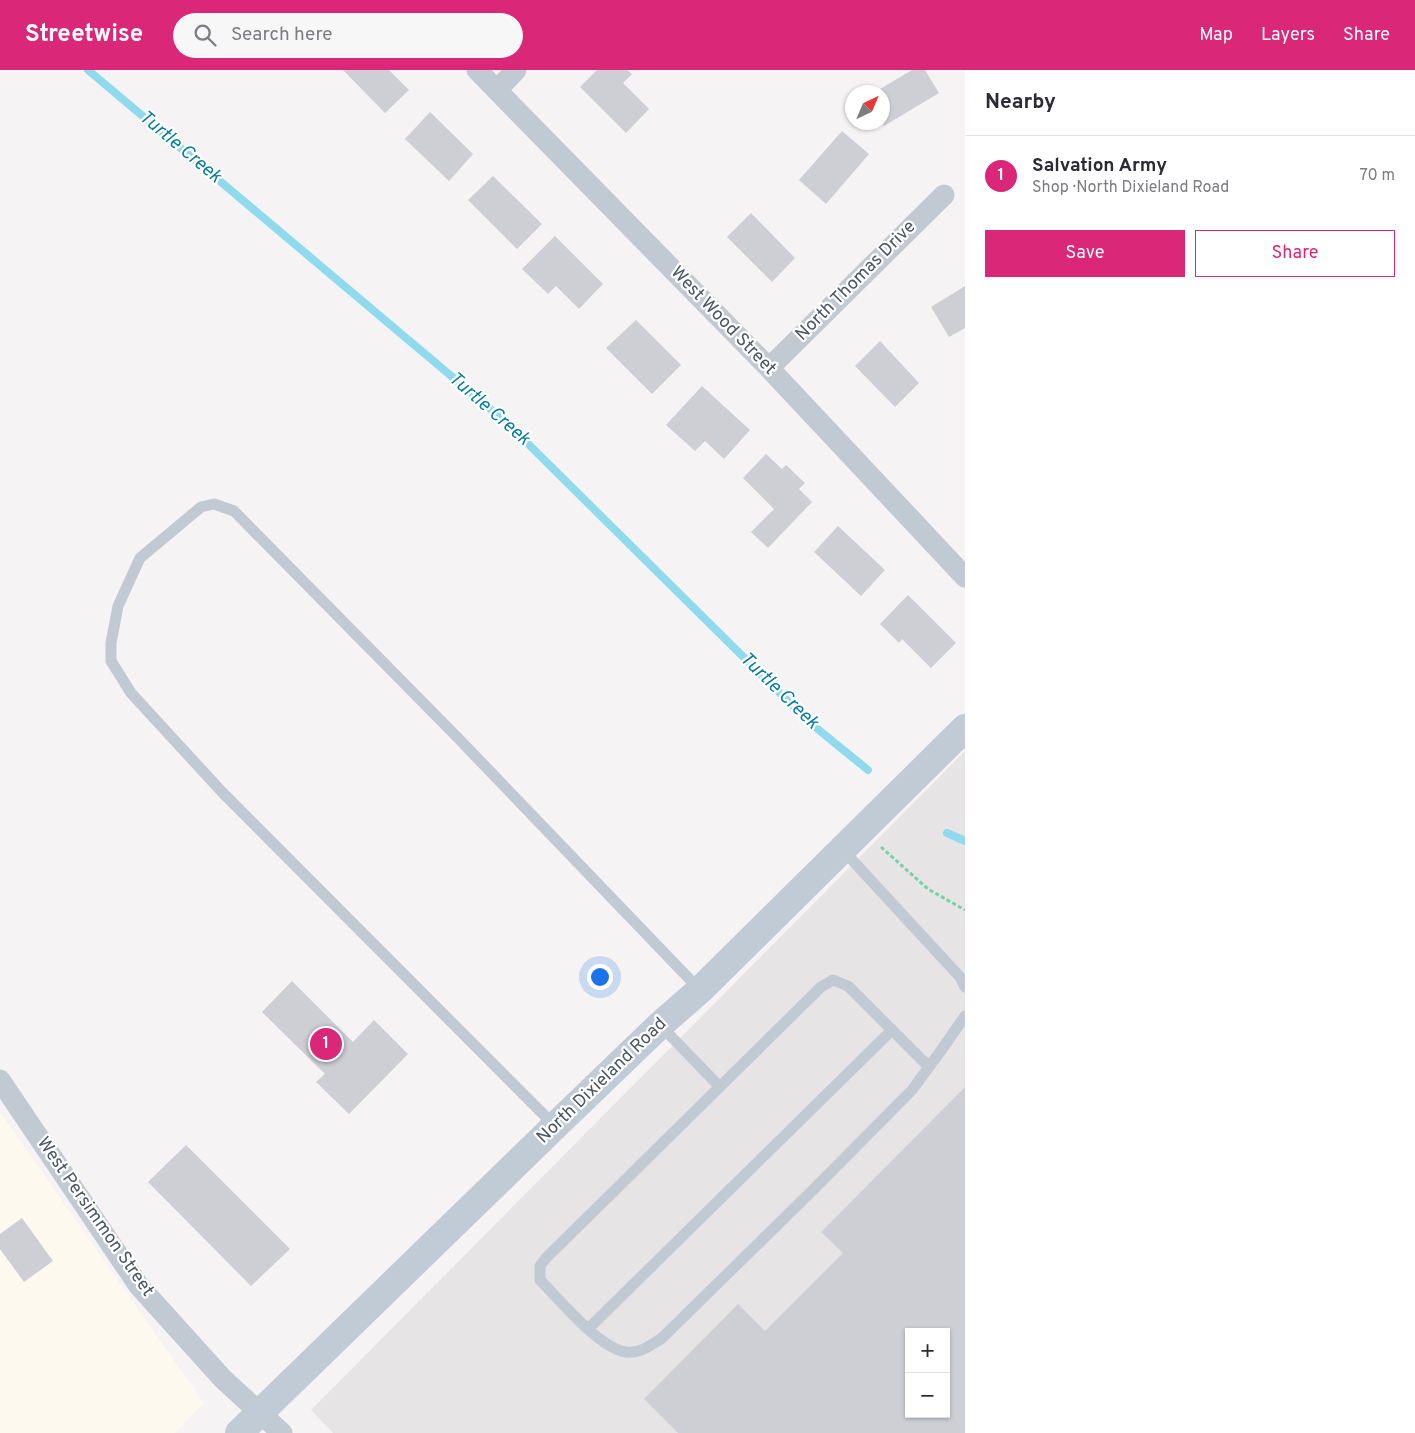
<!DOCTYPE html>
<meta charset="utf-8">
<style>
:root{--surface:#fff;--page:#f7f7f7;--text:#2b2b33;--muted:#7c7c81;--line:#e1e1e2;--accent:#db2777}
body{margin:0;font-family:Overpass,sans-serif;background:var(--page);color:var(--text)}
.controls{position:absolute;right:15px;bottom:15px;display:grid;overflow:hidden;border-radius:0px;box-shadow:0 1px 4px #0004}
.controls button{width:45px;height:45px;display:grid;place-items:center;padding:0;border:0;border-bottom:1px solid var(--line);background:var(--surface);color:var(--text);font:25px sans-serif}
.compass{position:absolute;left:845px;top:15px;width:45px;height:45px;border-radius:50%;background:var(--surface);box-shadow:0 1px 4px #0004;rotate:44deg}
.you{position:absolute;left:599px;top:906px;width:18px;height:18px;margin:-12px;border:4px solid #fff;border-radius:50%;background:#1a73e8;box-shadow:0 0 0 8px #1a73e833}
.badge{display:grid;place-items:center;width:32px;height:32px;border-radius:50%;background:var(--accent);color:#fff;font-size:16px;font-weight:700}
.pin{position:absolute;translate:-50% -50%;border:2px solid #fff;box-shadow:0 1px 5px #0006}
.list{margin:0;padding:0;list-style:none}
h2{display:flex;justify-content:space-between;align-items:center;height:65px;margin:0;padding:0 20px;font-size:21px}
h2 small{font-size:16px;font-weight:400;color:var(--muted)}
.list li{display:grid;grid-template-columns:32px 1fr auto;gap:15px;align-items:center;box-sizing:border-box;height:80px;padding:0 20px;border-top:1px solid var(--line)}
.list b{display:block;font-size:19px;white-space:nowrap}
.list p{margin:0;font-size:16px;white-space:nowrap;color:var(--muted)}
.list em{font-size:16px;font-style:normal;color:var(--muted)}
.actions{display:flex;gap:10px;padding:15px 20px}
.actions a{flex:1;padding:11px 0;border:1px solid var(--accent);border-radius:0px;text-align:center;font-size:18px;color:var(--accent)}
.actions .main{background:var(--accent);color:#fff}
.icon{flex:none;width:28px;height:28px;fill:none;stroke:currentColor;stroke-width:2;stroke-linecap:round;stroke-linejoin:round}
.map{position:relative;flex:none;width:965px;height:1363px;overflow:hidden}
header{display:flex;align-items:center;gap:30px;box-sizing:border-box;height:70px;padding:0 25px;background:var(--accent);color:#fff}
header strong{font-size:24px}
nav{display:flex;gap:28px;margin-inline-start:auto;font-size:18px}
.search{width:350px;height:45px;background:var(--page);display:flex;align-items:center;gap:12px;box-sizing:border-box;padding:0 18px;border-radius:28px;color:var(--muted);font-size:19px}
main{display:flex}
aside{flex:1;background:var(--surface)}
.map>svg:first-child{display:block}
</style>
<header>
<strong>Streetwise</strong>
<div class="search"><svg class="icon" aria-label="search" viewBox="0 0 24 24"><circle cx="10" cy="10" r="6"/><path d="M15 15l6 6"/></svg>Search here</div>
<nav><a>Map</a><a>Layers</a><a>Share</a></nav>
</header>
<main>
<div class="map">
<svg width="965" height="1363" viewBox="0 0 965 1363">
<rect width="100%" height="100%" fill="#f5f3f3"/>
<!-- commercial -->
<path fill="#fdf9ef" d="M0,1042l204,291 -29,30h-175z"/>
<!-- education -->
<path fill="#e6e4e5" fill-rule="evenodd" d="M965,681v682h-632l-22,-23zM909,1262h37v82h-37z"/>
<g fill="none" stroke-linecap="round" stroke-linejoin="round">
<!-- stream -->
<path stroke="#90daee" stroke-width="8" d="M88,0l419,353 302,299 59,48
M947,763l18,8"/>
</g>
<!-- building -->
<path fill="#cdcfd5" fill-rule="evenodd" d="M343,0h46l20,20 -24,23z
M597,0h30l5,4 -9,9 26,26 -23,24 -46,-46z
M912,0h13l14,23 -55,33 -2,-3v-31h-7z
M430,42l43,42 -24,27 -44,-42z
M842,61l27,23 -43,50 -27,-24z
M493,106l49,48 -25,25 -49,-49z
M751,143l44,45 -23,24 -45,-45z
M555,166l48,48 -24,25 -23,-23 -8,8 -26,-25z
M965,216v42l-16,9 -18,-30z
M636,250l45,45 -29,29 -46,-46z
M880,271l39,42 -24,24 -40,-41z
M702,316l48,44 -26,29 -19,-18 -10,10 -29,-26z
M766,384l16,15 4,-4 19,18 -6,6 13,13 -44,46 -17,-16 23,-23 -31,-31z
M838,456l47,44 -24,26 -47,-44z
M908,525l48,48 -25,25 -29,-29 -3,4 -19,-19z
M292,911l61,61 21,-22 34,34 -59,60 -33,-32 9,-8 -63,-62z
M965,1017v346h-287l-34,-34 94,-95 27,27 78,-78 -22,-21zM909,1262h37v82h-37z
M186,1075l104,104 -39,37 -103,-104z
M22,1148l31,43 -29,21 -24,-33v-15z"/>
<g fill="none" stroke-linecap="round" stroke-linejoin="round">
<!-- path -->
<path stroke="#7ad0a6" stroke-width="3" stroke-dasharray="4 2.5" stroke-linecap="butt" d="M881,777l47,42 37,21"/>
<!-- lane -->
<path stroke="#c1cad2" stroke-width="11" d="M842,779l118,128 5,10
M660,955l60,62
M929,997l-81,-81 -15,-6 -12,7 -275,271 -6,8v14c20,20 59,68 86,72 14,2 25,-7 36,-14l154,-151 96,-97 28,-38 25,-36
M555,1056l-333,-334 -91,-99 -20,-32v-18l7,-37 22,-48 61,-51 13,-3 20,7 224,227 242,252
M588,1259l304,-299"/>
<!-- street -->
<path stroke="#c1cad2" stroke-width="21" d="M477,0l292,298 196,209
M497,20l19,-20
M769,298l175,-173
M0,1010l139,206 84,93 59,54"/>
<!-- secondary -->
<path stroke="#c1cbd6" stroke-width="28" d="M239,1363l316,-307 105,-101 40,-35 265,-262"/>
</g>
<g text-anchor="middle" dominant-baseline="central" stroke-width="4.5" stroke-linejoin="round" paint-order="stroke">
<!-- street labels -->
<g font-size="18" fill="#4a5661" stroke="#fff">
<text transform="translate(856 211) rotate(-45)">North Thomas Drive</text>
<text transform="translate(723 251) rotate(46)">West Wood Street</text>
<text transform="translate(602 1011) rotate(-44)">North Dixieland Road</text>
<text transform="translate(95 1147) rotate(55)">West Persimmon Street</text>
</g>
<!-- water labels -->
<g font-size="19" font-style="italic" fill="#0c7c9b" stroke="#fff">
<text transform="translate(180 77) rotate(40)">Turtle Creek</text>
<text transform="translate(489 339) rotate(41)">Turtle Creek</text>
<text transform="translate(779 621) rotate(44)">Turtle Creek</text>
</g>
</g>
</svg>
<div class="controls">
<button>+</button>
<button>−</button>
</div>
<svg class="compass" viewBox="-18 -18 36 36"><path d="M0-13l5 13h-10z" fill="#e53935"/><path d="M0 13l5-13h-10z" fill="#7c7c81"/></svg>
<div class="you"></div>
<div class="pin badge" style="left:326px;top:974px">1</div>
</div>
<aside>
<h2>Nearby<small></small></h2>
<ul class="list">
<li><span class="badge">1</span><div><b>Salvation Army</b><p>Shop · North Dixieland Road</p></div><em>70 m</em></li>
</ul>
<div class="actions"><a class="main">Save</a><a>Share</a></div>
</aside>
</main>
